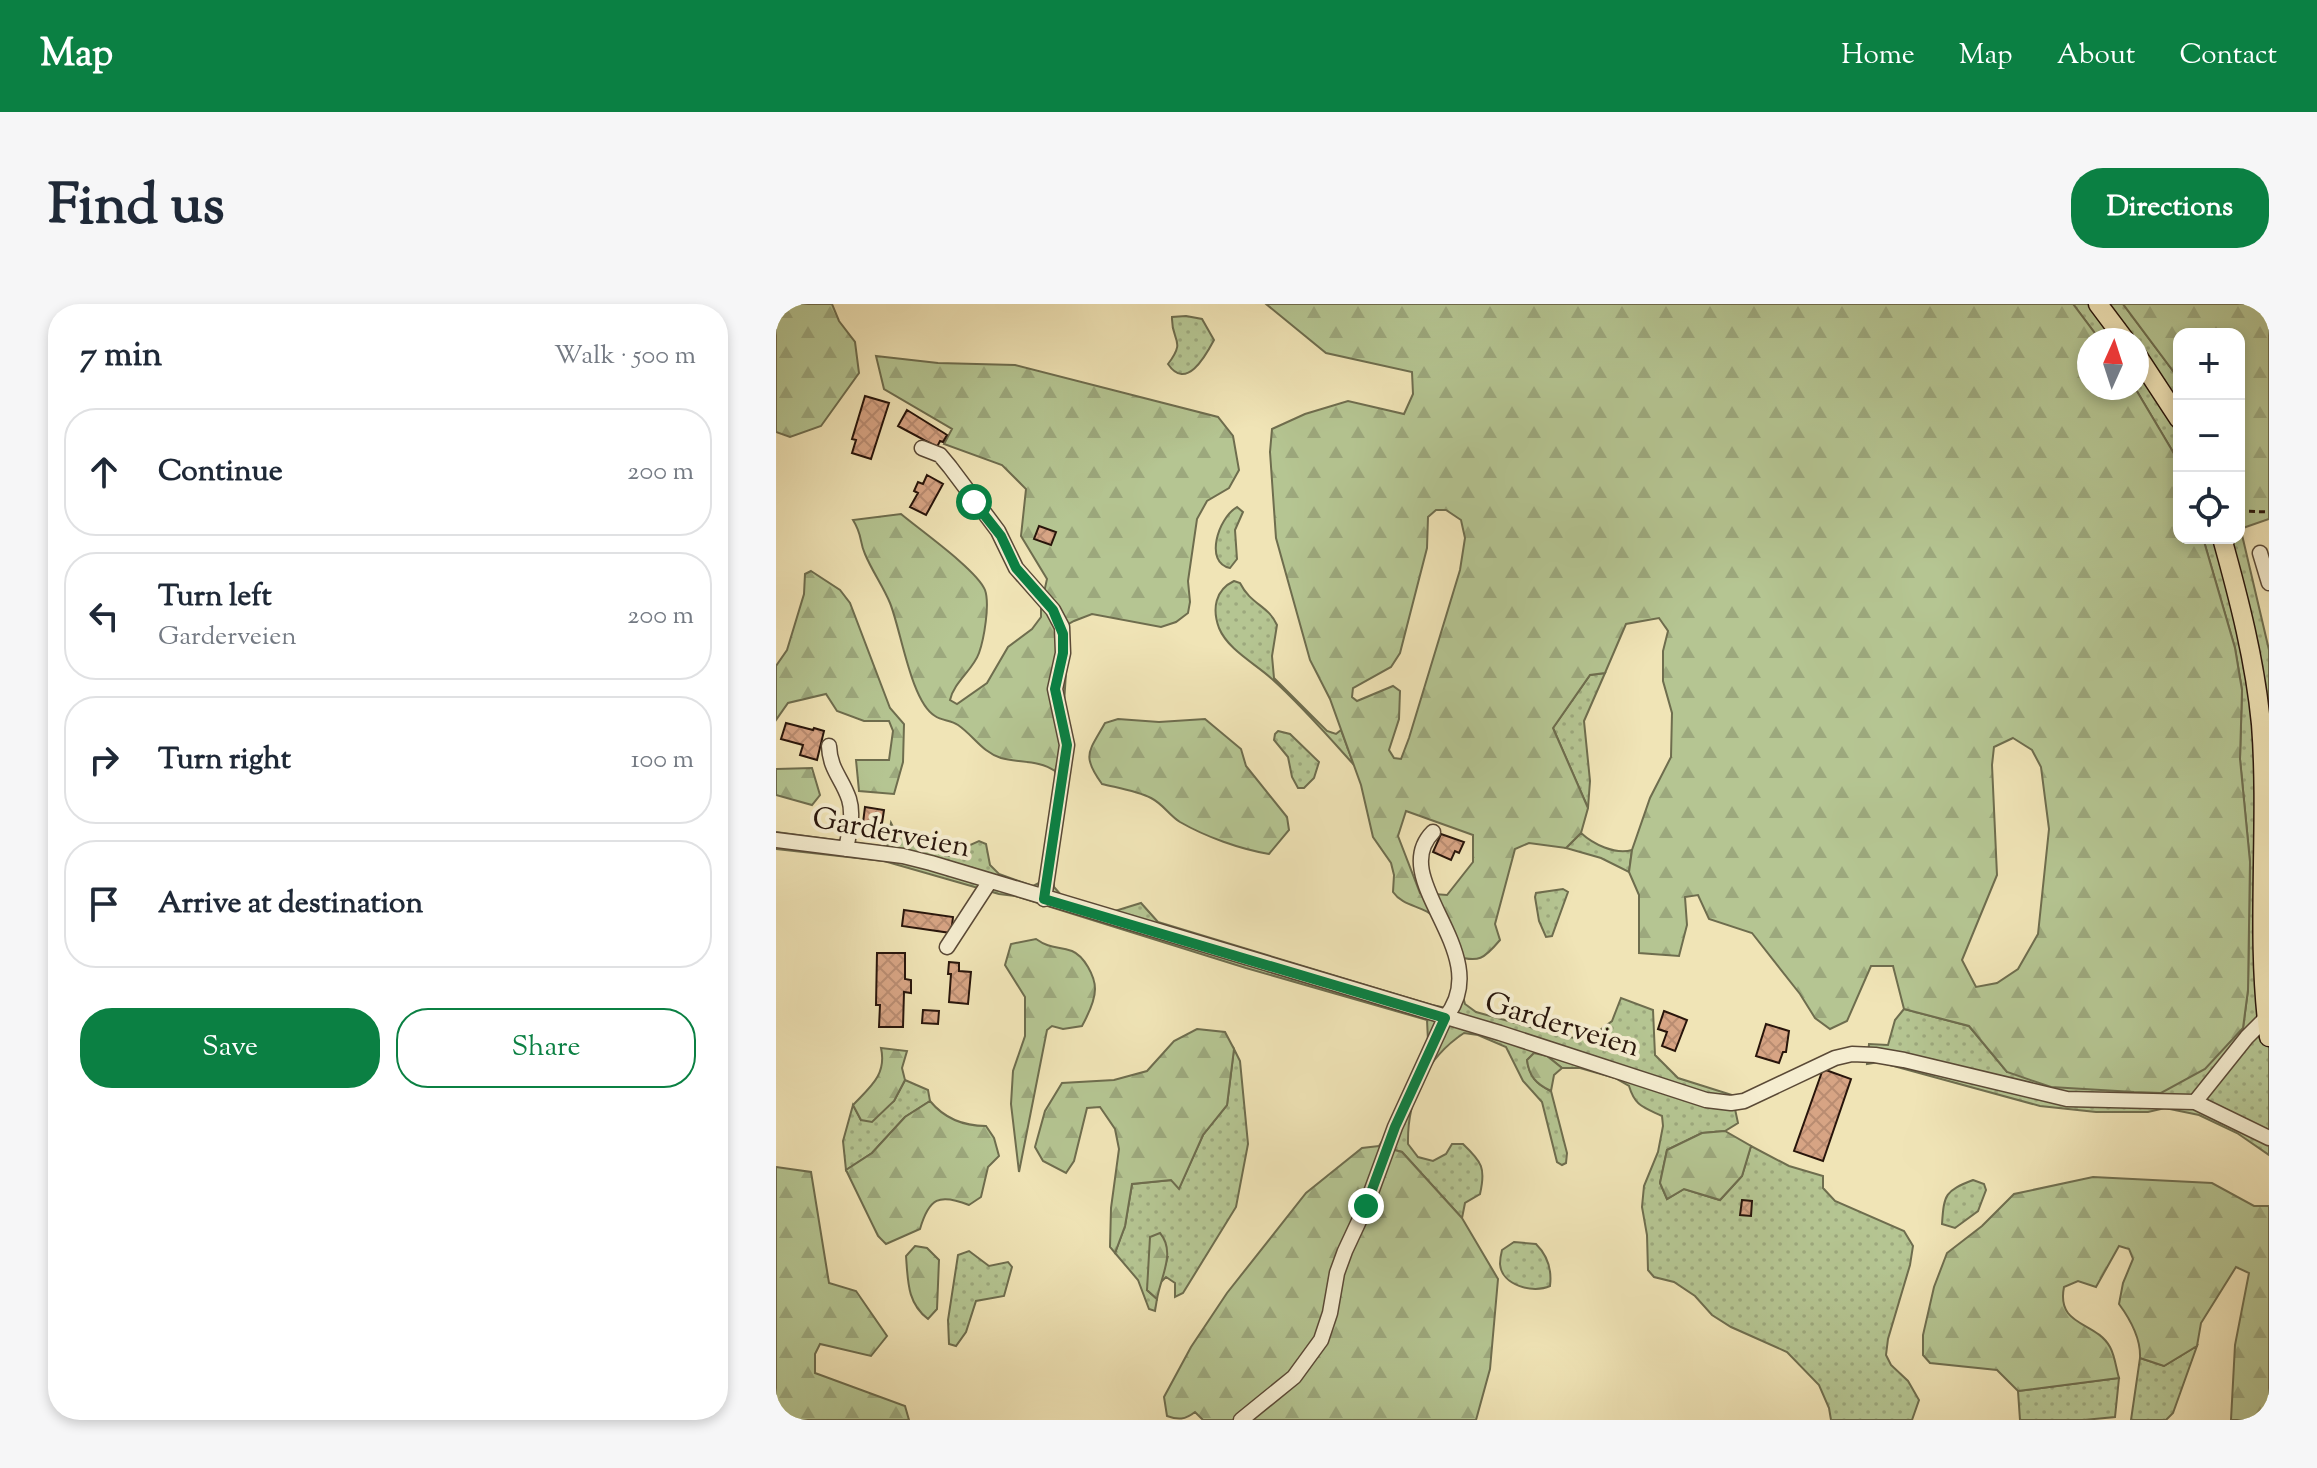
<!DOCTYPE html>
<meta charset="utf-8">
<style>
:root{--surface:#fff;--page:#f6f6f7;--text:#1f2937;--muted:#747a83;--line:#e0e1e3;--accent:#0b8043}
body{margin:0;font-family:"Sorts Mill Goudy",serif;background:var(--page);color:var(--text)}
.controls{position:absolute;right:24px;top:24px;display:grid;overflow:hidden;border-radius:16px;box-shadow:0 4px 12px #0003}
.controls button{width:72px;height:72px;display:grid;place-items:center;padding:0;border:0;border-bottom:2px solid var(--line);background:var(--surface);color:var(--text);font:40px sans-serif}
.compass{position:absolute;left:1301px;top:24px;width:72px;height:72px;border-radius:50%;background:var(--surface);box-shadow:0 4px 12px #0003;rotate:3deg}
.stop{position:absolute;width:24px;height:24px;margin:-18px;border:6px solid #0b8043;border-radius:50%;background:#fff}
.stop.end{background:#0b8043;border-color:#fff;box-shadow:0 2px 8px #0008}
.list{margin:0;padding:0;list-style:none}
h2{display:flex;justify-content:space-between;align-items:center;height:104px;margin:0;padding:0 32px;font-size:34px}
h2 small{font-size:26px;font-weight:400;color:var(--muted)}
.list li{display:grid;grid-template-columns:52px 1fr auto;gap:24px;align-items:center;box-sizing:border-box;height:128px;margin:0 16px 16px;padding:0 16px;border:2px solid var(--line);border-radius:32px}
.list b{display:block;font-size:30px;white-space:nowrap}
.list p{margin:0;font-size:26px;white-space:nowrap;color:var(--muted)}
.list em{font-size:26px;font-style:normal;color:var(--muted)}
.actions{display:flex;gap:16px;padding:24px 32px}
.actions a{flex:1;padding:18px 0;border:2px solid var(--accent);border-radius:32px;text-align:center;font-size:28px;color:var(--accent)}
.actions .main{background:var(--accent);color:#fff}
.icon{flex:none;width:44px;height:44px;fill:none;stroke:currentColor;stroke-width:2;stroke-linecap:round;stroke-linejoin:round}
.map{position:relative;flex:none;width:1493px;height:1116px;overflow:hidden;border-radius:32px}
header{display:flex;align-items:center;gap:48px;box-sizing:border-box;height:112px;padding:0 40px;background:var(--accent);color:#fff}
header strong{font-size:38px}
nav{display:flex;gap:44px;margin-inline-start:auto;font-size:28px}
.intro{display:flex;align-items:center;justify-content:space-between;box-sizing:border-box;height:192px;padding:0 48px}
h1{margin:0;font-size:56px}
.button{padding:20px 36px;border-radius:32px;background:var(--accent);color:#fff;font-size:28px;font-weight:700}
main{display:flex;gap:48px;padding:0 48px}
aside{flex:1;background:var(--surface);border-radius:32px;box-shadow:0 4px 12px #0003}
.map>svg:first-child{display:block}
</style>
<header>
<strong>Map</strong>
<nav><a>Home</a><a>Map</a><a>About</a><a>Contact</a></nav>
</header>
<div class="intro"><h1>Find us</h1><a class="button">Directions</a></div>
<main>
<aside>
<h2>7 min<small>Walk · 500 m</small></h2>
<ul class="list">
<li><svg class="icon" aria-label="ahead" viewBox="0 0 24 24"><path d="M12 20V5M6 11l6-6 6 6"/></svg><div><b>Continue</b></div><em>200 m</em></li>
<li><svg class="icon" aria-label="left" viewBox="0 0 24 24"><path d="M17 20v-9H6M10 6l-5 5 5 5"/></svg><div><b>Turn left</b><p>Garderveien</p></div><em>200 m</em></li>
<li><svg class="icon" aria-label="right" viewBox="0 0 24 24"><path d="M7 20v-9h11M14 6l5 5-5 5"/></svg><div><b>Turn right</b></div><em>100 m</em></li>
<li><svg class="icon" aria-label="arrive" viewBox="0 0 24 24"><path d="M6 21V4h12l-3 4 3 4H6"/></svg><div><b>Arrive at destination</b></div></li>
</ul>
<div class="actions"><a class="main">Save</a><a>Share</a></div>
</aside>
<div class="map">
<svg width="1493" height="1116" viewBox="0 0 1493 1116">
<defs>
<pattern id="grass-dots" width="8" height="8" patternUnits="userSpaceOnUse" patternTransform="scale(2)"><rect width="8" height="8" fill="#b5c592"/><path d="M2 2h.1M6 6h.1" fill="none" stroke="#9ca87d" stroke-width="1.8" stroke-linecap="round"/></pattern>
<pattern id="forest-firs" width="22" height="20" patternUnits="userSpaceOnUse" patternTransform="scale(2)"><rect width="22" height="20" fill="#b5c592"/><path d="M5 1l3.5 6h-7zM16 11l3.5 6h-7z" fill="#9ca87d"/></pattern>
<pattern id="building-cross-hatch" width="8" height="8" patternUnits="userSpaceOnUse" patternTransform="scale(2)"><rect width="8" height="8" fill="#d7a484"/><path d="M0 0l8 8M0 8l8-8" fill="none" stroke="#b98c71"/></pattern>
</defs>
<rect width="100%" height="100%" fill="#f0e4b6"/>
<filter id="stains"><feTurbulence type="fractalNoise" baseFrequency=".0025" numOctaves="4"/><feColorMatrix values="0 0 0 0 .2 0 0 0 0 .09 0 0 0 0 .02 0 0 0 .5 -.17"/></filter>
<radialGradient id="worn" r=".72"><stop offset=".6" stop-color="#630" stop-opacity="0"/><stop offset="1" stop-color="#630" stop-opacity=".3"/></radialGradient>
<!-- grass -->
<path fill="url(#grass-dots)" stroke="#6e6d4e" stroke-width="2" d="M1297,0h50l56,75v83l-44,-74 2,-48h-37z
M410,12l16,3 12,21c-9,17 -28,51 -46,24 19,-25 3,-22 4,-47z
M461,203l6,5 -8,18 2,29 -7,9c-26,-5 -12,-50 7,-61z
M1463,218l30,128v505l-32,-22 -38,-18 -34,-7 -17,4h-52l-56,-6 -161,-44 -12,2 2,-20 19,1 7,-25 9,-11 65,17 38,46 236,-44 5,-38 2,-128 -10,-103 2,-69 -7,-42 -32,-110h36z
M458,277l6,2c11,22 28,22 37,42l-5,31 2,22 53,53 9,3 5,-4 13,35c-26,-29 -53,-60 -82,-86 -16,-15 -44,-29 -53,-51 -7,-19 -4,-38 15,-47z
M293,321l-5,79 7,39 -18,126 1,18 7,8 54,16 26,-8 17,19 274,83 14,3 6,-13 10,-2 3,11 11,8 90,25 22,2 24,-18 9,-23 32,12 2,45 23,23 54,17 6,28 -13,8 -23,2 -35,17 -7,33 7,16 17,-10 36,11 22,-24 9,-30 38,20 34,10v12l12,13 69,30 9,15 -3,19 -22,74 -2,16 5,10 17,16 11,19 -7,20h-81l-2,-12 -10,-23 -32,-33 -56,-25 -19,-12 -17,-19 -21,-14 -20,-5 -6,-7 -1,-35 -5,-28 2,-21 14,-34 5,-26 -1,-10c-19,-9 -27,-10 -33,-30l-14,-8 -35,-10h-18l-15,-12 -13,-3 -7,7c2,16 9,24 24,31l16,62 -1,10 -4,2 -5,-3 -15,-60 -19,-21 -17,-34 -28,-12 -14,-2c-38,25 -57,66 -56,111l10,13 15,4 13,-7 6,-10h11c19,18 23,24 17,50l-15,9 -3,15 -60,-66 -23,-6 11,-17 38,-88 -1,-21 -181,-52 -231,-72 -16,-2 -115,-33 -108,-12v-17l111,15 4,-24 4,8 31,6 19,19h16l9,-11 9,-4 7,3 4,21 9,9 34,12 8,-4 16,-100 -2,-11 7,-23 -12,-63 7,-33 1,-22z
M829,369l-21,48 6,60 -2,27 -35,-80 37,-53z
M502,427l12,3 29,28 -5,16 -10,10h-6l-6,-11 -4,-20 -14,-17 1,-6z
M805,529c12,11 34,22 51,17l-3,22 -28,-14 -35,-10z
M787,585l5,3 -16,44 -6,1 -7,-16 -4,-24 1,-4z
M458,745l6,12 8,83 -12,63 -53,86 -8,4v-14l-9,-6 -6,6 8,-27 -21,34 10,9 -2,12 -6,-2 -11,-29 -23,-27 10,-27 7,-42 40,-4 7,8 24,-53 24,-30z
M129,776l23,10 2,11 -25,16 -33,36 -26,17 -3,-29 10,-36 8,15 33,-19z
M1197,876l11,4 2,6 -8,21 -23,17 -13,-4c2,-30 3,-33 31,-44z
M738,938l22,2c11,11 16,26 14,42 -17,8 -49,-1 -50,-22 0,-5 1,-10 2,-14z
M193,947l20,15 19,-4 4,5 -8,29 -28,5 -10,31 -10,14 -7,-2 -1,-24 10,-65z
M1421,1042l-24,67 -7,7h-35l9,-62 24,8z
M1343,1074l-4,39 -31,3h-64l-2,-29z"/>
<!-- forest -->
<path fill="url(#forest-firs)" stroke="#6e6d4e" stroke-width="2" fill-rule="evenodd" d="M0,0h56l7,17 16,21 4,31 -38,53 -31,11 -14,-5z
M490,0h807l27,36h-11v48h46l44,74v76h24l32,110 7,42 -2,69 10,103 -2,128 -5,38 -38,41 -44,24 -27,-1 -83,-5 -44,-15 -38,-46 -65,-17 -11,-43h-22l-24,55 -17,8 -15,-11 -15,-24 -48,-61 -43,-14 -11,-24 -13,2 2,28 -8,31 -40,-3v-58l-10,-23 3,-22 18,-52 21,-41 1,-44 -9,-32v-30l5,-20 -9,-13 -33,6 -21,49 -15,2 -37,53 35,80 -7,25 -15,15 -37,-5 -14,6 -20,75 5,16c-16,19 -21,23 -45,16 -6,-11 -11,-26 -18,-36 -12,-15 -33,-12 -44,-28l1,-17 -3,-12 -18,-26 -12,-52 -31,-86 -20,-39 -34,-122 -6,-86 2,-23 33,-15 43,-13 56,13 9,-20 -1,-22 -86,-19zM660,206h10l15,10 4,18 -5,32 -51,168 -8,21 -7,-1 -5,-8 10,-31 1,-28 -7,-5 -36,15 -5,-4 1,-9 38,-21 9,-14 27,-105 1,-31zM1237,434l19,12 9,17 8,62 -11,105 -20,35 -21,14 -21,4 -14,-27 35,-85 -5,-110 2,-18zM630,507l67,24v27l-26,33 -27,-2 -22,-57z
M1347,0h146v215l-29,10 -1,-195h-60v45z
M100,52l62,7 77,2 203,52 15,19 6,34 -10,18 -22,13 -10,18 -9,62 2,21 -2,11 -12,9 -15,5 -69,-13 -18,7 -16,9 4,119 -7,22c-16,-11 -36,-8 -54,-13 -19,-6 -27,-22 -43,-33 -7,-5 -16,-4 -23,-9 -24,-14 -34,-86 -45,-113 -7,-17 -18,-32 -25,-49 -6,-13 -2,-18 -12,-34l48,-6c19,16 76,56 84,76 5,14 -1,49 -6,63 -6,17 -25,29 -29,47l7,4 30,-21 21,-36 24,-18 9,-12v-11l6,-27 -26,-43 5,-47 -24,-24 -58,-21 8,-15 -68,-40z
M35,267l29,19 10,13 40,105 14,16 -1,38 -9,32 -35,-3 -3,-31h33l4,-29 -4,-10h-25l-27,-10 -11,-17 -38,9 -12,17v-54l11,-16 17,-56 1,-20z
M342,415l41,3 46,-3 36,30 5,17 41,51 2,13 -20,24c-29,-5 -63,-17 -89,-32 -11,-7 -17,-18 -29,-24 -14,-7 -33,-10 -49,-14 -21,-29 -13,-32 3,-61z
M36,464l8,27 -8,10 -36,-10v-26z
M260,635c14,10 22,7 36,12 12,5 23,25 23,38 0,12 -7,26 -13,37l-19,3 -11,-3 -5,4 -28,142 -8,-68 2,-33 12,-35v-39l-20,-32 6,-21z
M421,725l28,3 9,17 -7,56 -24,30 -24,54 -8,-9 -39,4 -7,42 -10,27 -5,-6 1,-39 8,-59 -4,-20 -15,-22 -13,1 -13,53 -8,12 -23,-12 -8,-14 10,-36 17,-28 52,-3 33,-9 27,-30z
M105,744l26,3 -5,17 3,12 -11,21 -22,21 -11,-2 -8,-15c17,-18 34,-30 28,-57z
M758,749l13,3 15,12 -8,7 -3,16c-15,-7 -22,-15 -24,-31z
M154,797c14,17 34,25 56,25l8,12 5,18 -11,11 -7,30 -12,8c-30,-12 -40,-7 -49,24l-34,15 -8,-8 -32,-66 26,-17 33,-36z
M949,827l26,15 -9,30 -22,24 -36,-11 -17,10 -7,-16 7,-33 35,-17z
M603,842l23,6 60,66 36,61 -8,90 -14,51h-273l-8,-8c-10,8 -17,8 -28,4l-3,-19 27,-50 36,-54 79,-100 56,-45z
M0,863l35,5 18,111 27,8 31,45 -16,20 -51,-12 -5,10v19l90,33 4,14h-133z
M1317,873l119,6 42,23h15v214h-38l4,-75 14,-72 -13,-6 -35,56 -4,23 -33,20 -24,-8c1,-19 -10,-39 -21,-54l4,-21 10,-24 -4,-10 -10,-3 -23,41 -18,-6 -14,6c-8,40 32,34 46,60 5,9 6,21 9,31l-101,13 -21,-21 -67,-7 -7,-8v-20l11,-48 13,-34 35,-27 32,-32z
M384,929c16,19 1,43 -3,66l-10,-9 3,-53z
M139,942l12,2 12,12 -2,49 -9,10c-21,-16 -20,-38 -22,-63z"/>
<!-- building -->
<path fill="url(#building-cross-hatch)" stroke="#28150b" stroke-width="2" d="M89,92l24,7 -18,56 -19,-6 4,-13 -4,-1z
M131,106l37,23 3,2 -4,7 -3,-1 -3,6 -39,-21z
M151,171l16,9 -17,31 -16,-8 8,-14 -4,-2 4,-9 5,2z
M263,222l17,6 -5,13 -17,-6z
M10,419l27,7 1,-2 10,3 -7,29 -17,-5 3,-10 -22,-6z
M89,503l19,3 -2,13h-19z
M665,530l23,8 -5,11 -4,-2 -4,9 -18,-8z
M128,606l49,7 -2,16 -49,-7z
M101,649h28v26l6,1v13l-7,-1 -1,35h-24l1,-22h-4z
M173,658l10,1v8l12,1 -3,32 -19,-2 2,-28h-3z
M147,706l16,1 -1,13 -16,-1z
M888,707l23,9 -12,31 -13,-5 5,-14 -9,-3z
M990,720l23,7 -3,21h-3l-4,11 -23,-7z
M1047,765l28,10 -28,82 -29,-10z
M966,896l10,1 -1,15 -11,-1z"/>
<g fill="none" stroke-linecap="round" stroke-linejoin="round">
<!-- minor casing -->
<g stroke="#5a4936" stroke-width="17">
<path id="minor" d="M146,144l18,7 10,12 48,64 18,37 37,42 9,17 1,26 -8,36 12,56 -23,154
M1484,249l9,30
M53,442c1,24 13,32 20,53 5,16 0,34 -3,50
M0,536l127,16 28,7 569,170 206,67 25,3 13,-2 91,-43 17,-4 23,1 29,5 163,39 128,3 74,36
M171,643l43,-66
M1419,798l52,-65 19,-19
M465,1116l53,-43 27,-37 9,-27 7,-40 8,-22 21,-45 29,-79 50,-109c53,-64 -60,-138 -12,-186"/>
</g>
<!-- major casing -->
<g stroke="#28150b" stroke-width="21">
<path id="major" d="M1322,0l27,36
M1361,51l42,64
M1446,234c17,61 33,123 39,186 8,104 -6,210 8,313"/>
</g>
<!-- path -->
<path stroke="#28150b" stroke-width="3" stroke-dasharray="6 4" stroke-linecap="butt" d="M1463,207l30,1"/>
<!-- minor -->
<use href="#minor" stroke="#f5edd0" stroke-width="14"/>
<!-- major -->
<use href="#major" stroke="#f0e4b6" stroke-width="18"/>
</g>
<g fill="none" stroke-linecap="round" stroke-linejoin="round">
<!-- route -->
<path stroke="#0b8043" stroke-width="10" d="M198,198l27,34 15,32 37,42 10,24v19l-8,36 12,56 -23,154 401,119 -50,109 -29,79"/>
</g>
<g text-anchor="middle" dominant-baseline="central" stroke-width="8" stroke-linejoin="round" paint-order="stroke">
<!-- street labels -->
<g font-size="30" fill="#28150b" stroke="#f5edd0">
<text transform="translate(115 530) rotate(11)">Garderveien</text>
<text transform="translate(786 722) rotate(17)">Garderveien</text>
</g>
</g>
<rect width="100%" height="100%" filter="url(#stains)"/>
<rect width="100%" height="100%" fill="url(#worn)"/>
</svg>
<div class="controls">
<button>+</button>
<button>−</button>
<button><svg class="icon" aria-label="locate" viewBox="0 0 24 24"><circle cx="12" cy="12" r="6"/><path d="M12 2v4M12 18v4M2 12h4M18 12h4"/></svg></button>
</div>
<svg class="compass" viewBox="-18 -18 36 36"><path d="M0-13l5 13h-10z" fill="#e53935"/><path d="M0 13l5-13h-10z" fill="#747a83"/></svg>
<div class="stop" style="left:198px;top:198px"></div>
<div class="stop end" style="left:590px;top:902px"></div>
</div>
</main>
